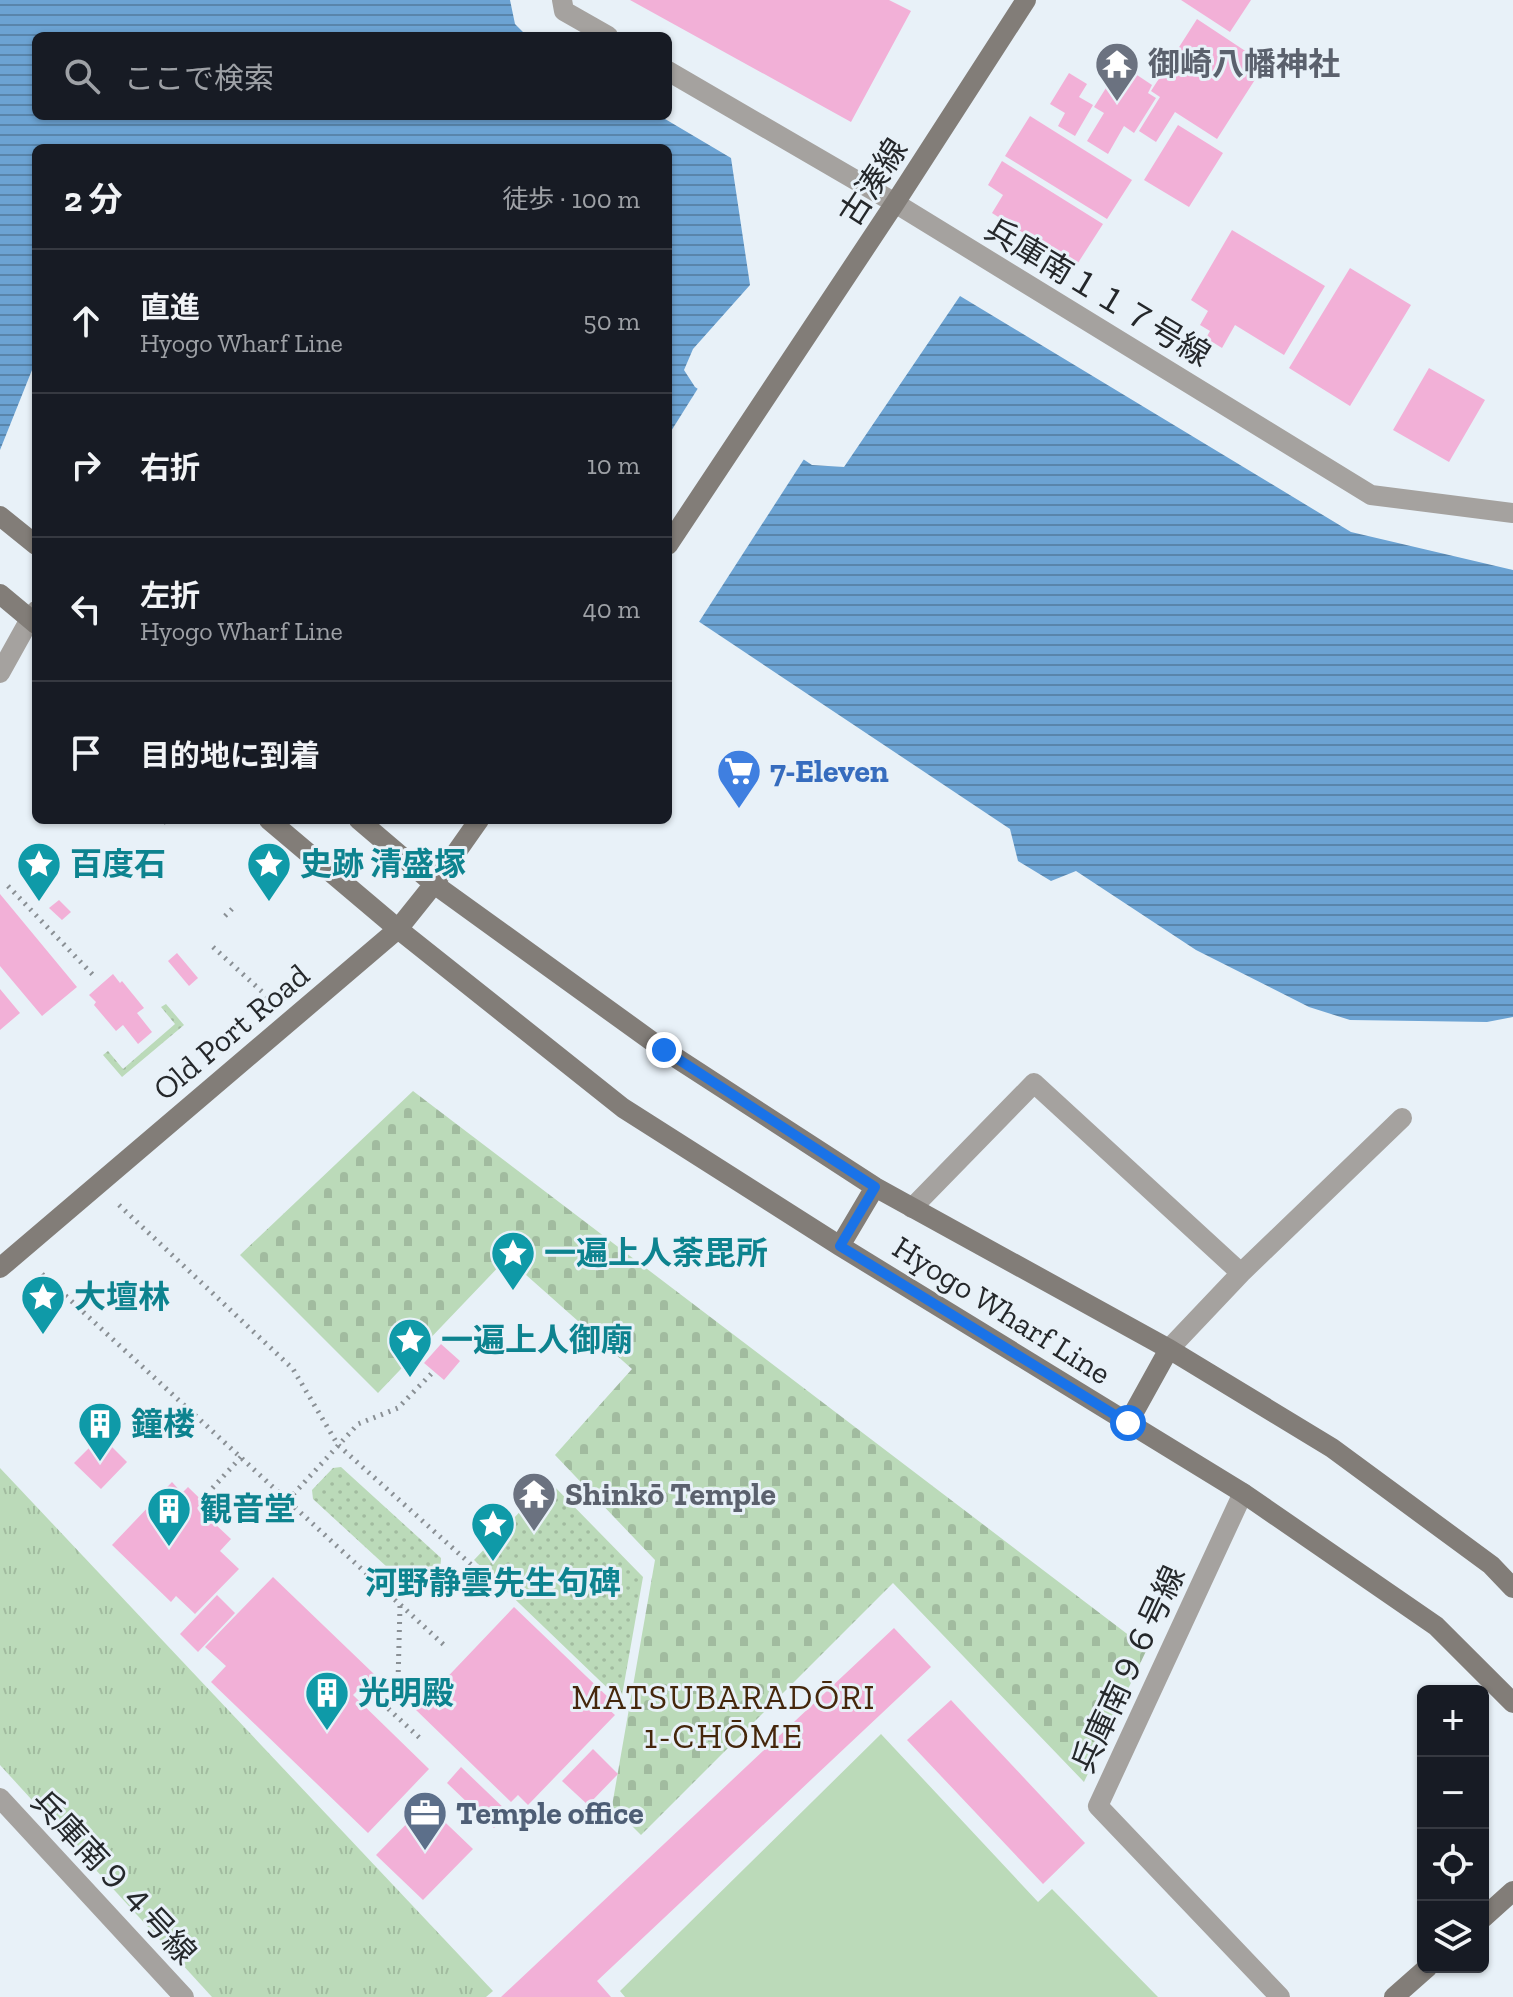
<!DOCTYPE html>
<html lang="ja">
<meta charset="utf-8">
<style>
:root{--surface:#171b24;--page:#20242c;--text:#f1f3f6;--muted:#9ea1a6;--line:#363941}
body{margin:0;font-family:"Zilla Slab","Noto Sans JP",serif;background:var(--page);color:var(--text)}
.controls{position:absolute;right:24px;bottom:24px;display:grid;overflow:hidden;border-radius:12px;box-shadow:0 2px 6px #0004}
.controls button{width:72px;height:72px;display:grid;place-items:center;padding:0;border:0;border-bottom:2px solid var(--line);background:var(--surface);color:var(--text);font:40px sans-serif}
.stop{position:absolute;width:24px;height:24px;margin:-18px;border:6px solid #1a73e8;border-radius:50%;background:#fff}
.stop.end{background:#1a73e8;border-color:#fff;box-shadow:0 2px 8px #0008}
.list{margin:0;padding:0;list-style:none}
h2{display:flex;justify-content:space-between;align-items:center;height:104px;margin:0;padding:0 32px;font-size:34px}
h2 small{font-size:26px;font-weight:400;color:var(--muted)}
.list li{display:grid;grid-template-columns:52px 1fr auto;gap:24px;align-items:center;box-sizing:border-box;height:144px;padding:0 32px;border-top:2px solid var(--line)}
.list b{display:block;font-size:30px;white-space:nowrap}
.list p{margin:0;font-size:26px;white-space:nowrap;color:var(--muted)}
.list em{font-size:26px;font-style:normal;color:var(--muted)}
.icon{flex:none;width:44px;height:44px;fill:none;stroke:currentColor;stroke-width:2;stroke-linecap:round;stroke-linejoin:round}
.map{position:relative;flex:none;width:1513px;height:1997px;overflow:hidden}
.search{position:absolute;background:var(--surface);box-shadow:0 2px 6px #0004;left:32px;top:32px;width:640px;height:88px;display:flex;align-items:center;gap:20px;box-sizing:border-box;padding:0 28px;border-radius:12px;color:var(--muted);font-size:30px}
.panel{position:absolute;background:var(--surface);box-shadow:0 2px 6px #0004;left:32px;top:144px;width:640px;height:680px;border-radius:12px}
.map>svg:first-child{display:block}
</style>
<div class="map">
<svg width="1513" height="1997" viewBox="0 0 1513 1997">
<defs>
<pattern id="cemetery-stones" width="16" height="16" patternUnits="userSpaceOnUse" patternTransform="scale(2)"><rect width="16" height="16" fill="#bbdab9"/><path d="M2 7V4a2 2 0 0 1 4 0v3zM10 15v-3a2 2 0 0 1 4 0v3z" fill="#a1bb9f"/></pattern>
<pattern id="park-tufts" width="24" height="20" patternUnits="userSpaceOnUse" patternTransform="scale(2)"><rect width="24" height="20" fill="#bbdab9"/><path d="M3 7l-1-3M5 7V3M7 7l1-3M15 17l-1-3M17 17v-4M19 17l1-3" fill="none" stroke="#a1bb9f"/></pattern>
<pattern id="garden-dots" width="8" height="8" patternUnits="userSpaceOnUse" patternTransform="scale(2)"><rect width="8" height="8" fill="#bbdab9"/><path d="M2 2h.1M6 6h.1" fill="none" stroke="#a1bb9f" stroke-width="1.8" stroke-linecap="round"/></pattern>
<pattern id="water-rules" width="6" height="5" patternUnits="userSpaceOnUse" patternTransform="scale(2)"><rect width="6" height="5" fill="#6ca3d3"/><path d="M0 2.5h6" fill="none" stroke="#5985ab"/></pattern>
</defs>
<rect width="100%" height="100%" fill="#e8f1f8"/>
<!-- grass -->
<path fill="#bbdab9" d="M881,1734l157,168 14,-13 106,108h-533l-5,-6z"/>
<!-- cemetery -->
<path fill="url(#cemetery-stones)" d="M413,1091l734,558 -63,133 -191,-199 -252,252 -29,-29 43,-246 -100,-105 77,-86 -125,-111 -129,135 -138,-138z"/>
<!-- park -->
<path fill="url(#park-tufts)" d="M0,1468l493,523 -7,6h-274l-212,-232z"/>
<!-- garden -->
<path fill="url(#garden-dots)" d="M166,1004l18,21 -62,52 -19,-22 5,-4 15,18 52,-45 -14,-17z
M341,1467l100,91c0,17 -12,31 -29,32l-99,-91 -1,-9 21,-22z
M549,1481l94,96 -22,124 -147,-141z"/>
<!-- water -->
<path fill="url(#water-rules)" d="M0,0h510l5,24 12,12h-491v80h624l71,42 19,127 -57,64 -9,21 11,17 117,78 32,2 116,-171 391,236 162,38v447l-26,5 -137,-2 -41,-13 -113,-57 -120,-79 -25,10 -33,-20 -8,-32 -342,-228v-453h-632v212l-36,90z"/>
<!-- pier -->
<path fill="#e8f1f8" d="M700,385l106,71 -109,169 -29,-19v-170z"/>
<!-- building -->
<path fill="#f2b0d7" d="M630,0h259l22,11 -60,111z
M1181,0h70l-21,32z
M1197,19l68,45 -48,75 -42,-27 -19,30 -17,-11 21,-34 -9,-6z
M1128,69l24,16 -4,8 8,5 -22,35 -10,-7 -16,28 -21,-13 17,-28 -10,-6 22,-35 8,6z
M1069,73l18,11 -8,13 14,8 -18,31 -17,-10 7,-13 -15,-9z
M1030,116l102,64 -25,39 -102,-63z
M1178,125l45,28 -34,54 -45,-27z
M1002,161l101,63 -27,42 -84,-53 11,-18 -15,-10z
M1232,230l93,56 -41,69 -49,-30 -13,23 -16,-10 4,-7 -10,-6 8,-14 -17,-11z
M1350,268l61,37 -61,101 -61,-38z
M1429,368l56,32 -36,62 -56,-32z
M0,894l77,93 -35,29 -42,-50z
M59,900l12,12 -9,8 -13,-12z
M177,953l21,25 -9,8 -21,-25z
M113,974l7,9 2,-2 22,27 -7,5 15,19 -14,12 -15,-19 -7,6 -22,-26 2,-3 -7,-7z
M0,989l20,24 -20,17z
M441,1344l19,17 -16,19 -20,-17z
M101,1436l26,26 -26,27 -27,-26z
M172,1482l10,11 6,-6 33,32 -6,5 16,15 -11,12 19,18 -44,45 -19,-18 -5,6 -59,-57z
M273,1577l101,97 -21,21 76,74 -61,64 -157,-151 15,-16 -21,-19z
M217,1595l18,18 -37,39 -18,-18z
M514,1607l96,92 -6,6 11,10 -87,90 -10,-10 -7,7 -95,-92z
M894,1628l37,39 -334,314 14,16h-110z
M951,1700l134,143 -42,41 -136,-144z
M593,1749l25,25 -30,31 -26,-24z
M461,1767l48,46 -15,15 -47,-45z
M426,1804l47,45 -50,51 -47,-45z"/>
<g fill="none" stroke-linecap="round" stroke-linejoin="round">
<!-- path -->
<path stroke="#8a9095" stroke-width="5" stroke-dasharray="2 6" stroke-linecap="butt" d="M163,823l1,-1
M257,885l14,-17
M8,886l86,90
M225,916l9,-9
M213,947l56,51
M119,1205l174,164 45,76 148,133
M42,1274l402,371
M207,1494l34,-37
M288,1500l70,-76 40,-16 36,-37
M400,1606l-2,75 -17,21 42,39"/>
<!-- street -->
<path stroke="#a5a29f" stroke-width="20" d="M562,0l2,11 44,25
M668,71l227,132 476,292 142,18
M0,673l30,-54 6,-8
M912,1208l122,-125 207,190
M1169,1349l72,-76 161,-155
M1243,1493l-145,313 182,191
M0,1798l184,199"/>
<!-- secondary -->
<path stroke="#827d78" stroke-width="20" d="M0,516l36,29
M668,545l227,-342 131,-203
M0,594l36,30
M269,820l129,109 225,179 217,138 403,247 193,133 77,77
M359,820l75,64 230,166 211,137 294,162 163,99 159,117 22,23
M840,1246l35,-59
M0,1268l398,-339 36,-45 45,-64
M1128,1423l41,-74
M1483,1918l30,-27
M1394,1997l34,-30"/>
</g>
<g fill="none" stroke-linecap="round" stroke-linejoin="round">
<!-- route -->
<path stroke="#1a73e8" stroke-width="10" d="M664,1050l211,137 -35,59 288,177"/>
</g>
<!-- icons -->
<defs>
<g id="temple-pin" transform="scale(2.3)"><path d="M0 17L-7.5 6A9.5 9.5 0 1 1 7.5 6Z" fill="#6b7280" stroke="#e8f1f8"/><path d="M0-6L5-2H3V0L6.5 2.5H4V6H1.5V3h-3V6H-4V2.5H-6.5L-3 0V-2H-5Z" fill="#fff"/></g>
<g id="supermarket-pin" transform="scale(2.3)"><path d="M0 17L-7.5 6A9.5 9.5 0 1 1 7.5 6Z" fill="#3f7fe0" stroke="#e8f1f8"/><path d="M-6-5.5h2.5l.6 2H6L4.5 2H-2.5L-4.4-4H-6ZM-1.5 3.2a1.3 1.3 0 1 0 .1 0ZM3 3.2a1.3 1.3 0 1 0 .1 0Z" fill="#fff"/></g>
<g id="sight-pin" transform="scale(2.3)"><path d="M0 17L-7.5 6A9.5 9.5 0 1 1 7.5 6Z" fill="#0f9aa8" stroke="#e8f1f8"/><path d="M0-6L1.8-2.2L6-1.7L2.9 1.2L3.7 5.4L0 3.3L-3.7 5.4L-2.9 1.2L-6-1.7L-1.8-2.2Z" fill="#fff"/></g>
<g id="building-pin" transform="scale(2.3)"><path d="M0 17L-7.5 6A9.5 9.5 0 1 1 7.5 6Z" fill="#0f9aa8" stroke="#e8f1f8"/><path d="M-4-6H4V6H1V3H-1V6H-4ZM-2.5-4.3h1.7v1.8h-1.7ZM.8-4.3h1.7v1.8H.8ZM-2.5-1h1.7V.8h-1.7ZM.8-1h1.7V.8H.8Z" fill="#fff"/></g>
<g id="office-pin" transform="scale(2.3)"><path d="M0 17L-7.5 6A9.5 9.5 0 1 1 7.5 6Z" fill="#5c6f8a" stroke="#e8f1f8"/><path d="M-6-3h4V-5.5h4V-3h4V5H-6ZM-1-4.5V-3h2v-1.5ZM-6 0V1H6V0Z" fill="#fff"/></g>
</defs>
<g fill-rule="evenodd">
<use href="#temple-pin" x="1117" y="64"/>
<use href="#supermarket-pin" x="739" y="771"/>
<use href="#sight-pin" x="39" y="864"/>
<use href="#sight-pin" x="269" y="864"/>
<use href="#sight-pin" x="513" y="1253"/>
<use href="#sight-pin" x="43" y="1297"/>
<use href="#sight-pin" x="410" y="1340"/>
<use href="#building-pin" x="100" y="1424"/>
<use href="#temple-pin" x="534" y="1494"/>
<use href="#building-pin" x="169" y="1509"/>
<use href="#sight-pin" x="493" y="1524"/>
<use href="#building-pin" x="327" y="1693"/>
<use href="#office-pin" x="425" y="1813"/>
</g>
<g text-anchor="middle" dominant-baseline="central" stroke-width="6" stroke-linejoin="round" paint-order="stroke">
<!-- worship labels -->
<g font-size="32" font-weight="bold" fill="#5b616d" stroke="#e8f1f8" text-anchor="start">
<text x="1148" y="64">御崎八幡神社</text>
<text x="565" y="1494">Shinkō Temple</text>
</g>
<!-- street labels -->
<g font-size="32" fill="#25282b" stroke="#e8f1f8">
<text transform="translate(873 182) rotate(-57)">古湊線</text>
<text transform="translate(1098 292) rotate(31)">兵庫南１１７号線</text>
<text transform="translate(231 1032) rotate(-40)">Old Port Road</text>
<text transform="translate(1002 1310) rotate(32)">Hyogo Wharf Line</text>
<text transform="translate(1128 1669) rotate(-65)">兵庫南９６号線</text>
<text transform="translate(114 1877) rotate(47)">兵庫南９４号線</text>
</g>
<!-- shop labels -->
<g font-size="32" font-weight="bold" fill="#366cbe" stroke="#e8f1f8" text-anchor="start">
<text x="770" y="771">7-Eleven</text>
</g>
<!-- culture labels -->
<g font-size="32" font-weight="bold" fill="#0d838f" stroke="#e8f1f8" text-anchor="start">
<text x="70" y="864">百度石</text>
<text x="300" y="864">史跡 清盛塚</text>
<text x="544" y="1253">一遍上人荼毘所</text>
<text x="74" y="1297">大壇林</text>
<text x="441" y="1340">一遍上人御廟</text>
<text x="131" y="1424">鐘楼</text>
<text x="200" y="1509">観音堂</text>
<text x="493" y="1583" text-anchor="middle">河野静雲先生句碑</text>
<text x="358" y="1693">光明殿</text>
</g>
<!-- service labels -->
<g font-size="32" font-weight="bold" fill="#4e5e75" stroke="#e8f1f8" text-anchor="start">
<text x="456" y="1813">Temple office</text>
</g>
<!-- neighbourhood labels -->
<g font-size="34" letter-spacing="2" fill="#45270c" stroke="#e8f1f8">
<text x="724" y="1697">MATSUBARADŌRI<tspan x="724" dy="39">1-CHŌME</tspan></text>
</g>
</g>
</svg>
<div class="controls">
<button>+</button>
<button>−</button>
<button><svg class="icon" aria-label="locate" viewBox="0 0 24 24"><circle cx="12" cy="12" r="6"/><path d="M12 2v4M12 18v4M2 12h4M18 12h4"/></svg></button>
<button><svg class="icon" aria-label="layers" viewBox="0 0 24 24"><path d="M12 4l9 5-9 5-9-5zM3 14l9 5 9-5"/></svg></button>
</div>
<div class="stop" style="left:1128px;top:1423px"></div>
<div class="stop end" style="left:664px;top:1050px"></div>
<div class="search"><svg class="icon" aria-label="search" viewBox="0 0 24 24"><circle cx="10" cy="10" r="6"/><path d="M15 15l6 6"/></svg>ここで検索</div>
<section class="panel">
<h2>2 分<small>徒歩 · 100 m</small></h2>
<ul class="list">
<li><svg class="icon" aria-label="ahead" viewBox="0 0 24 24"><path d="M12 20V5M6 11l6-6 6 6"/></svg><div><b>直進</b><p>Hyogo Wharf Line</p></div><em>50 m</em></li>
<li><svg class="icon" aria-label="right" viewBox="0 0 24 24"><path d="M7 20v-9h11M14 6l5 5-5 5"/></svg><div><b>右折</b></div><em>10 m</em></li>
<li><svg class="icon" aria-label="left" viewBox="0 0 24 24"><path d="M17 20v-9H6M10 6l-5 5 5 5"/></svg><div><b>左折</b><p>Hyogo Wharf Line</p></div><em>40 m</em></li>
<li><svg class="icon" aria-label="arrive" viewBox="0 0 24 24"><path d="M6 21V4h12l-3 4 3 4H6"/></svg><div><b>目的地に到着</b></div></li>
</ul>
</section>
</div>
